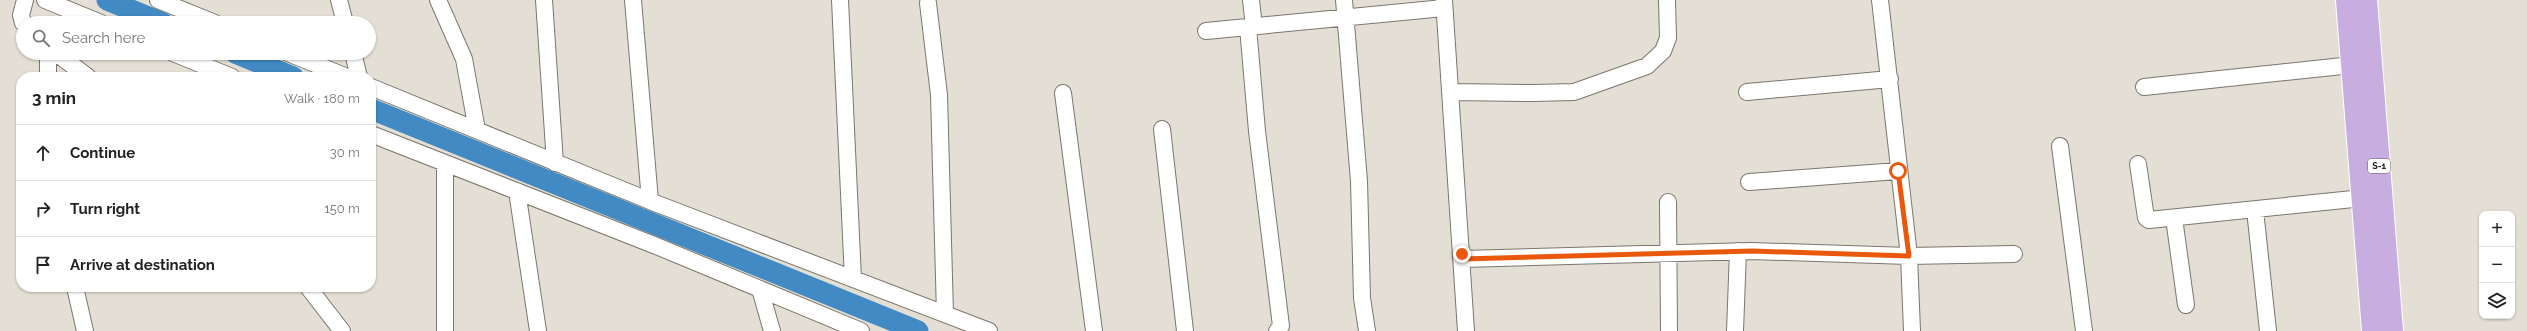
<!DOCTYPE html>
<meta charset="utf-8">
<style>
:root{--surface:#fff;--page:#f2f2f2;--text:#222;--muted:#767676;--line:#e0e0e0}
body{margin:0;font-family:Raleway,sans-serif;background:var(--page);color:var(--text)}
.controls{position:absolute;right:12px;bottom:12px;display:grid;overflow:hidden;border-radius:8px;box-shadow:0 1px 3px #0004}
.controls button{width:36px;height:36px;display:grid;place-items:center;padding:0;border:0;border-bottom:1px solid var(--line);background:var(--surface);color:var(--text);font:20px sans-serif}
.stop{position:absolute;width:12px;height:12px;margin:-9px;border:3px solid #ea580c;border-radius:50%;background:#fff}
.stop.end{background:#ea580c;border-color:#fff;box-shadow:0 1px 4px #0008}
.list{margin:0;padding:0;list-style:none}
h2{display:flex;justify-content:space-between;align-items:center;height:52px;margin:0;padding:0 16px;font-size:17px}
h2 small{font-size:13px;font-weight:400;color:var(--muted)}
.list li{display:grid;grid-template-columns:26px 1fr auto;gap:12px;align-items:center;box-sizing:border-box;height:56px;padding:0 16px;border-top:1px solid var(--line)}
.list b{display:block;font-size:15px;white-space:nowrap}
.list em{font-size:13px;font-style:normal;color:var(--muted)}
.icon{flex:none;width:22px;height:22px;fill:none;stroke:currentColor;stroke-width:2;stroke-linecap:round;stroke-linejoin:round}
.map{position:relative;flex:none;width:2527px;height:331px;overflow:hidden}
.search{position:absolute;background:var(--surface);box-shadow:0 1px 3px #0004;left:16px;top:16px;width:360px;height:44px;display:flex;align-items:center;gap:10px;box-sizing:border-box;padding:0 14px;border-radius:22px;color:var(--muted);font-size:15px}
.panel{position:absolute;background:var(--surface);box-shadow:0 1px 3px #0004;left:16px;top:72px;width:360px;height:220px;border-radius:16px}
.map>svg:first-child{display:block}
</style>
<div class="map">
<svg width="2527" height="331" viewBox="0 0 2527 331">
<rect width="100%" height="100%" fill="#e4dfd4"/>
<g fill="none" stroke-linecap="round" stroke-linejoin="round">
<!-- canal -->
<path stroke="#418ac4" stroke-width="21" d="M107,0l56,23
M235,53l58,24
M371,109l547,222"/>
<!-- minor casing -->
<g stroke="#7b766d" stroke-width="18">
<path id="minor" d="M45,0l56,23
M158,0l57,23
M339,0l6,23
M438,0l26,59 13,71
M544,0l11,163
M633,0l17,201
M840,0l13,279
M1251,0l3,27
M1344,0l15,181 3,117 5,33
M1444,0l22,331
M1880,0l29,256 3,75
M928,3l11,92 6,219
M23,23l-2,-8 4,-15
M1248,27l9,104 24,195 -4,5
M1206,31l238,-23
M56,53l32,24
M173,53l59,24
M288,53l59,24
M353,53l6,24
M48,77v-24
M371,87l284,116 334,128
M2144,87l208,-22
M1451,92l82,1 41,-1 73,-26 16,-15 5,-13 -1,-38
M1747,92l143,-13
M1063,93l31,238
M1162,129l23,202
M371,134l283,111 207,86
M2060,146l24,185
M445,163v168
M2138,164l8,54 3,2 214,-22
M1749,182l149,-11
M517,191l21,140
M1668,202l1,129
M2255,210l13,121
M2174,218l12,87
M1463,259l289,-8 157,5 105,-2
M75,287l10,44
M308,287l34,44
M760,289l12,42
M1735,331l3,-80"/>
</g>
<!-- primary casing -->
<g stroke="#fff" stroke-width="24">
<path id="primary" d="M2347,0l26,331
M2366,0l26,331"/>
</g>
<!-- minor -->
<use href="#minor" stroke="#fff" stroke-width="16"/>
<!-- primary -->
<use href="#primary" stroke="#c8ade1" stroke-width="22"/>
</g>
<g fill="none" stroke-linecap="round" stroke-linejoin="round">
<!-- route -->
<path stroke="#ea580c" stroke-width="5" d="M1462,254v5l290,-8 157,5 -11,-85"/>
</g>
<g text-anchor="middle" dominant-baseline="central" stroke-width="3" stroke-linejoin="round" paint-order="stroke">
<!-- shield labels -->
<rect fill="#fff" stroke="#62615e" stroke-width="1" x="2368" y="159" width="22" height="14" rx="3"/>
<g font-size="9" font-weight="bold" fill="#1f1d19">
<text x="2379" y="166">S-1</text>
</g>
</g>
</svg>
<div class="controls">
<button>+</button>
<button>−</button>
<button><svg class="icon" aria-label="layers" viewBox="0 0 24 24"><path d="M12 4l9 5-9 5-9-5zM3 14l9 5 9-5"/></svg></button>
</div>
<div class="stop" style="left:1898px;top:171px"></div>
<div class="stop end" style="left:1462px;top:254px"></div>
<div class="search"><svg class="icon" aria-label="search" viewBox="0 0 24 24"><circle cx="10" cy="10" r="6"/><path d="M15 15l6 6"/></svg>Search here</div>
<section class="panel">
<h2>3 min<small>Walk · 180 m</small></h2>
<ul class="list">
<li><svg class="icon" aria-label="ahead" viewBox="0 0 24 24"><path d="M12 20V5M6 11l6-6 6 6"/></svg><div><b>Continue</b></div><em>30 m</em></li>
<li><svg class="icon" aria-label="right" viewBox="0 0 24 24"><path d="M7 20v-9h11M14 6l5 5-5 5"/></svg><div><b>Turn right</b></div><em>150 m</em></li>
<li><svg class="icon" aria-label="arrive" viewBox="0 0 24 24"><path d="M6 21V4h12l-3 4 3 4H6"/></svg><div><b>Arrive at destination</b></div></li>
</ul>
</section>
</div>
